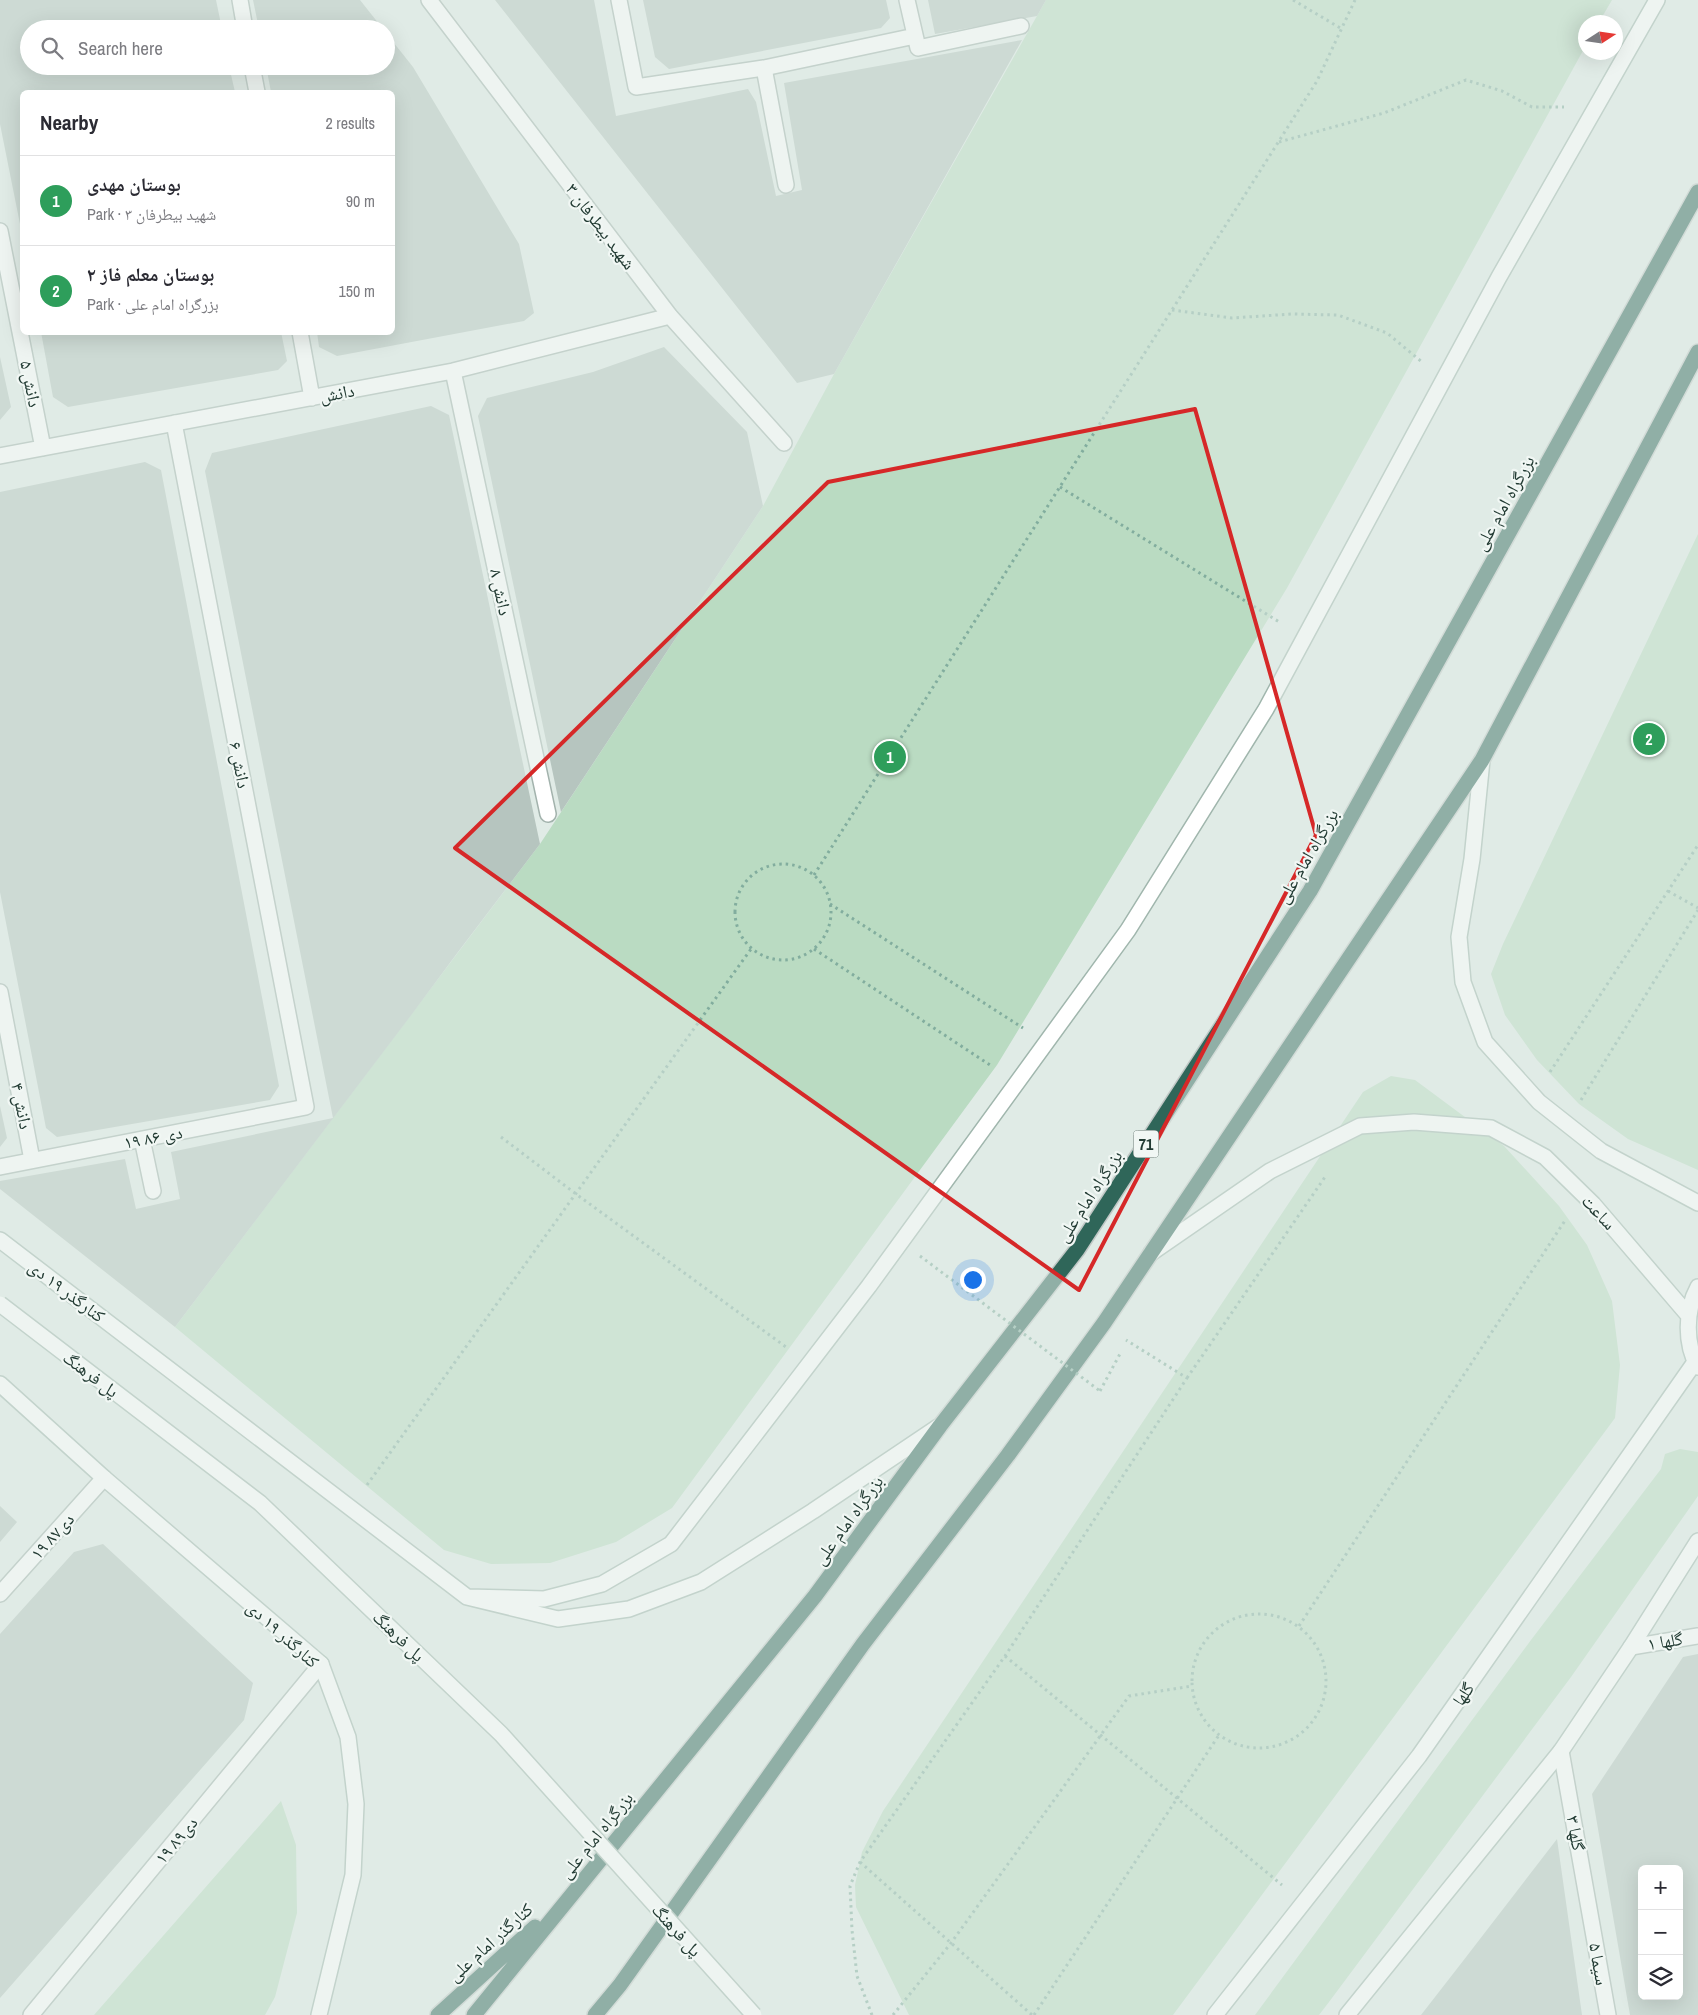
<!DOCTYPE html>
<meta charset="utf-8">
<style>
:root{--surface:#fff;--page:#f7f7f7;--text:#2b2b33;--muted:#7c7c81;--line:#e1e1e2;--accent:#2563eb}
body{margin:0;font-family:"Archivo Narrow","Noto Naskh Arabic",sans-serif;background:var(--page);color:var(--text)}
.controls{position:absolute;right:15px;bottom:15px;display:grid;overflow:hidden;border-radius:8px;box-shadow:0 5px 20px #0002}
.controls button{width:45px;height:45px;display:grid;place-items:center;padding:0;border:0;border-bottom:1px solid var(--line);background:var(--surface);color:var(--text);font:25px sans-serif}
.compass{position:absolute;left:1578px;top:15px;width:45px;height:45px;border-radius:50%;background:var(--surface);box-shadow:0 5px 20px #0002;rotate:78deg}
.you{position:absolute;left:972px;top:1279px;width:18px;height:18px;margin:-12px;border:4px solid #fff;border-radius:50%;background:#1a73e8;box-shadow:0 0 0 8px #1a73e833}
.badge{display:grid;place-items:center;width:32px;height:32px;border-radius:50%;background:var(--accent);color:#fff;font-size:16px;font-weight:700}
.pin{position:absolute;translate:-50% -50%;border:2px solid #fff;box-shadow:0 1px 5px #0006}
.list{margin:0;padding:0;list-style:none}
h2{display:flex;justify-content:space-between;align-items:center;height:65px;margin:0;padding:0 20px;font-size:21px}
h2 small{font-size:16px;font-weight:400;color:var(--muted)}
.list li{display:grid;grid-template-columns:32px 1fr auto;gap:15px;align-items:center;box-sizing:border-box;height:90px;padding:0 20px;border-top:1px solid var(--line)}
.list b{display:block;font-size:19px;white-space:nowrap}
.list p{margin:0;font-size:16px;white-space:nowrap;color:var(--muted)}
.list em{font-size:16px;font-style:normal;color:var(--muted)}
.icon{flex:none;width:28px;height:28px;fill:none;stroke:currentColor;stroke-width:2;stroke-linecap:round;stroke-linejoin:round}
.map{position:relative;flex:none;width:1698px;height:2015px;overflow:hidden}
.search{position:absolute;background:var(--surface);box-shadow:0 5px 20px #0002;left:20px;top:20px;width:375px;height:55px;display:flex;align-items:center;gap:12px;box-sizing:border-box;padding:0 18px;border-radius:28px;color:var(--muted);font-size:19px}
.panel{position:absolute;background:var(--surface);box-shadow:0 5px 20px #0002;left:20px;top:90px;width:375px;height:245px;border-radius:8px}
.map>svg:first-child{display:block}
</style>
<div class="map">
<svg width="1698" height="2015" viewBox="0 0 1698 2015">
<rect width="100%" height="100%" fill="#e0ebe6"/>
<!-- green -->
<path fill="#badbc2" d="M1046,0h566l-13,22h-13l-1,25 -298,541 -290,477 -325,443 -56,34 -66,21 -59,1 -47,-14 -269,-223 365,-483 223,-338 71,-132z
M1698,534v636l-70,-31 -49,-35 -42,-44 -32,-45 -14,-41 12,-30z
M1391,1076l24,4 89,66 55,60 28,39 25,56 8,64 -5,53 -442,597h-264l-53,-108 -1,-22 7,-33 21,-41 480,-719z
M1680,1449l18,3v44l-127,181 -242,325 -10,13h-64l276,-375 130,-171 4,-15z
M281,1801l15,44 1,68 -22,84 -10,18h-171z"/>
<!-- building -->
<path fill="#b6c5bf" fill-rule="evenodd" d="M0,0h216l6,29h-193v37h200l6,26h-213v142l-22,-110z
M253,0h107l23,29h-124z
M495,0h99l22,116 132,-27 8,13 20,94 26,-6 -18,-107 238,-43 -188,334 -37,9z
M643,0h243l4,18 -9,10 -212,41 -14,-12z
M928,0h118l-9,16 -102,18z
M386,33l27,34 106,177 15,69 -10,8 -187,35 -18,-9 -2,-15h75v-240h-121l-5,-26h120z
M41,332h240l6,29 -9,9 -210,37 -15,-10z
M664,347l83,85 16,74 -202,306 -83,-396 9,-18 106,-26z
M0,357l11,50 -11,13z
M431,406l18,9 91,429 -82,108 -46,62 -237,313 -175,-138v-8l125,-22 11,50 44,-10 -9,-47 162,-34 -128,-647 7,-18z
M145,462l16,8 118,616 -9,14 -213,37 -11,-9 -46,-236v-400z
M0,1106l7,32 -7,9z
M0,1506l17,16 -17,20z
M103,1544l150,139 -9,37 -244,278v-364l74,-82z
M1698,1654v361h-68l-38,-221 91,-137zM1642,1869h37v127h-37z
M1557,1839l25,176h-161l42,-54z"/>
<g fill="none" stroke-linecap="round" stroke-linejoin="round">
<!-- street casing -->
<g stroke="#a3b3ad" stroke-width="18">
<path id="street" d="M240,0l5,29
M429,0l241,316 114,127
M619,0l17,87 128,-19 151,-32
M907,0l11,48 103,-22
M252,66l5,26
M764,68l22,117
M0,231l43,217
M300,332l12,66
M453,371l95,443
M0,456l453,-85 217,-55
M0,992l32,168
M142,1139l11,52
M0,1167l306,-60 -132,-684
M0,1594l104,-116
M1631,1647l67,-11
M1561,1751l47,264
M31,2015l290,-351"/>
</g>
<!-- secondary casing -->
<g stroke="#a0b6ad" stroke-width="18">
<path id="secondary" d="M1482,760l-10,99 -13,78 4,45 22,60 54,60 62,49 97,52
M0,1240l467,357 91,22 71,-10 72,-27 112,-71 125,-84
M1151,1253l119,-82 90,-45 54,-4 77,6 54,29 48,47 96,112
M1698,1287c-13,24 -13,57 0,80
M0,1384l104,94 217,186 27,73 8,67 -3,71 -34,140
M467,1597l77,2 58,-15 69,-40 198,-258 259,-356 138,-221 233,-432 158,-277
M1215,2015l204,-259 276,-394
M1347,2015l214,-264 70,-104 67,-106"/>
</g>
<!-- highway casing -->
<g stroke="#c1c8c6" stroke-width="18">
<path id="highway" d="M438,2015l97,-88
M474,2015l341,-419 125,-170 137,-176 233,-359 388,-699
M595,2015l25,-30 243,-341 145,-189 96,-132 378,-563 216,-408"/>
</g>
<!-- path -->
<path stroke="#82ad9e" stroke-width="3" stroke-dasharray="2.5 4" stroke-linecap="butt" d="M1293,0l49,29
M1279,142l105,-29 82,-33 36,11 30,16h32
M1172,310l60,8 60,-4 46,1 49,18 35,29
M1060,487l221,136
M735 912a48 48 0 1 1 96 0a48 48 0 1 1-96 0Z
M814,875l503,-794 38,-81
M1668,891l30,17
M830,904l193,124
M814,949l179,118
M1550,1072l148,-227
M1581,1100l117,-190
M501,1137l75,57 210,153
M1187,1378l138,-201
M1100,1391l21,-39
M367,1485l384,-536
M1192 1681a67 67 0 1 1 134 0a67 67 0 1 1-134 0Z
M1299,1626l267,-407
M1005,1656l277,229
M860,1862l172,153
M872,2015l-15,-39 -5,-46 -2,-44 10,-24 145,-206 182,-278 -61,-38
M893,2015l58,-72 178,-247 63,-10
M1034,2015l185,-280"/>
<!-- street -->
<use href="#street" stroke="#fff" stroke-width="15"/>
<!-- secondary -->
<use href="#secondary" stroke="#fff" stroke-width="15"/>
<!-- highway -->
<use href="#highway" stroke="#2f6659" stroke-width="15"/>
<!-- secondary-bridge casing -->
<g stroke="#a0b6ad" stroke-width="18" stroke-linecap="butt">
<path id="secondary-bridge" d="M0,1304l260,199 241,231 253,281"/>
</g>
<!-- path-bridge -->
<path stroke="#82ad9e" stroke-width="3" stroke-dasharray="2.5 4" stroke-linecap="butt" d="M920,1256l180,135"/>
<!-- secondary-bridge -->
<use href="#secondary-bridge" stroke="#fff" stroke-width="15"/>
</g>
<!-- marked area -->
<path d="M0 0H1698V2015H0ZM1195,409l121,426 -237,455 -624,-442 373,-366z" fill="#e0ebe6" fill-opacity=".55" fill-rule="evenodd"/>
<path fill="none" stroke="#d62828" stroke-width="4" stroke-linejoin="round" d="M1195,409l121,426 -237,455 -624,-442 373,-366z"/>
<g text-anchor="middle" dominant-baseline="central" stroke-width="4.5" stroke-linejoin="round" paint-order="stroke">
<!-- shield labels -->
<rect fill="#f1f7f4" stroke="#60736d" stroke-width="1" x="1133.5" y="1130.5" width="25" height="27" rx="4"/>
<g font-size="16" font-weight="bold" fill="#223b33">
<text x="1146" y="1144">71</text>
</g>
<!-- street labels -->
<g font-size="18" fill="#223b33" stroke="#f1f7f4">
<text transform="translate(601 226) rotate(53)">شهید بیطرفان ۳</text>
<text transform="translate(31 384) rotate(79)">دانش ۵</text>
<text transform="translate(337 393) rotate(-11)">دانش</text>
<text transform="translate(1504 503) rotate(-61)">بزرگراه امام علی</text>
<text transform="translate(501 592) rotate(78)">دانش ۸</text>
<text transform="translate(240 765) rotate(79)">۶ دانش</text>
<text transform="translate(1307 856) rotate(-60)">بزرگراه امام علی</text>
<text transform="translate(22 1106) rotate(79)">دانش ۴</text>
<text transform="translate(153 1137) rotate(-11)">۱۹ دی ۸۶</text>
<text transform="translate(1089 1196) rotate(-57)">بزرگراه امام علی</text>
<text transform="translate(1599 1212) rotate(47)">ساعت</text>
<text transform="translate(67 1291) rotate(37)">کنارگذر ۱۹ دی</text>
<text transform="translate(91 1374) rotate(37)">پل فرهنگ</text>
<text transform="translate(848 1520) rotate(-54)">بزرگراه امام علی</text>
<text transform="translate(52 1536) rotate(-48)">۱۹ دی۸۷</text>
<text transform="translate(283 1634) rotate(42)">کنارگذر ۱۹ دی</text>
<text transform="translate(399 1636) rotate(44)">پل فرهنگ</text>
<text transform="translate(1665 1641) rotate(-9)">گلها ۱</text>
<text transform="translate(1463 1694) rotate(-55)">گلها</text>
<text transform="translate(1576 1833) rotate(80)">گلها ۳</text>
<text transform="translate(596 1835) rotate(-51)">بزرگراه امام علی</text>
<text transform="translate(176 1840) rotate(-50)">۱۹ دی۸۹</text>
<text transform="translate(677 1930) rotate(48)">پل فرهنگ</text>
<text transform="translate(490 1942) rotate(-42)">کنارگذر امام علی</text>
<text transform="translate(1599 1964) rotate(80)">سیما ۵</text>
</g>
</g>
</svg>
<div class="controls">
<button>+</button>
<button>−</button>
<button><svg class="icon" aria-label="layers" viewBox="0 0 24 24"><path d="M12 4l9 5-9 5-9-5zM3 14l9 5 9-5"/></svg></button>
</div>
<svg class="compass" viewBox="-18 -18 36 36"><path d="M0-13l5 13h-10z" fill="#e53935"/><path d="M0 13l5-13h-10z" fill="#7c7c81"/></svg>
<div class="you"></div>
<div class="pin badge" style="left:890px;top:757px;background:#2e9e5b">1</div>
<div class="pin badge" style="left:1649px;top:739px;background:#2e9e5b">2</div>
<div class="search"><svg class="icon" aria-label="search" viewBox="0 0 24 24"><circle cx="10" cy="10" r="6"/><path d="M15 15l6 6"/></svg>Search here</div>
<section class="panel">
<h2>Nearby<small>2 results</small></h2>
<ul class="list">
<li><span class="badge" style="background:#2e9e5b">1</span><div><b>بوستان مهدی</b><p>Park · شهید بیطرفان ۳</p></div><em>90 m</em></li>
<li><span class="badge" style="background:#2e9e5b">2</span><div><b>بوستان معلم فاز ۲</b><p>Park · بزرگراه امام علی</p></div><em>150 m</em></li>
</ul>
</section>
</div>
